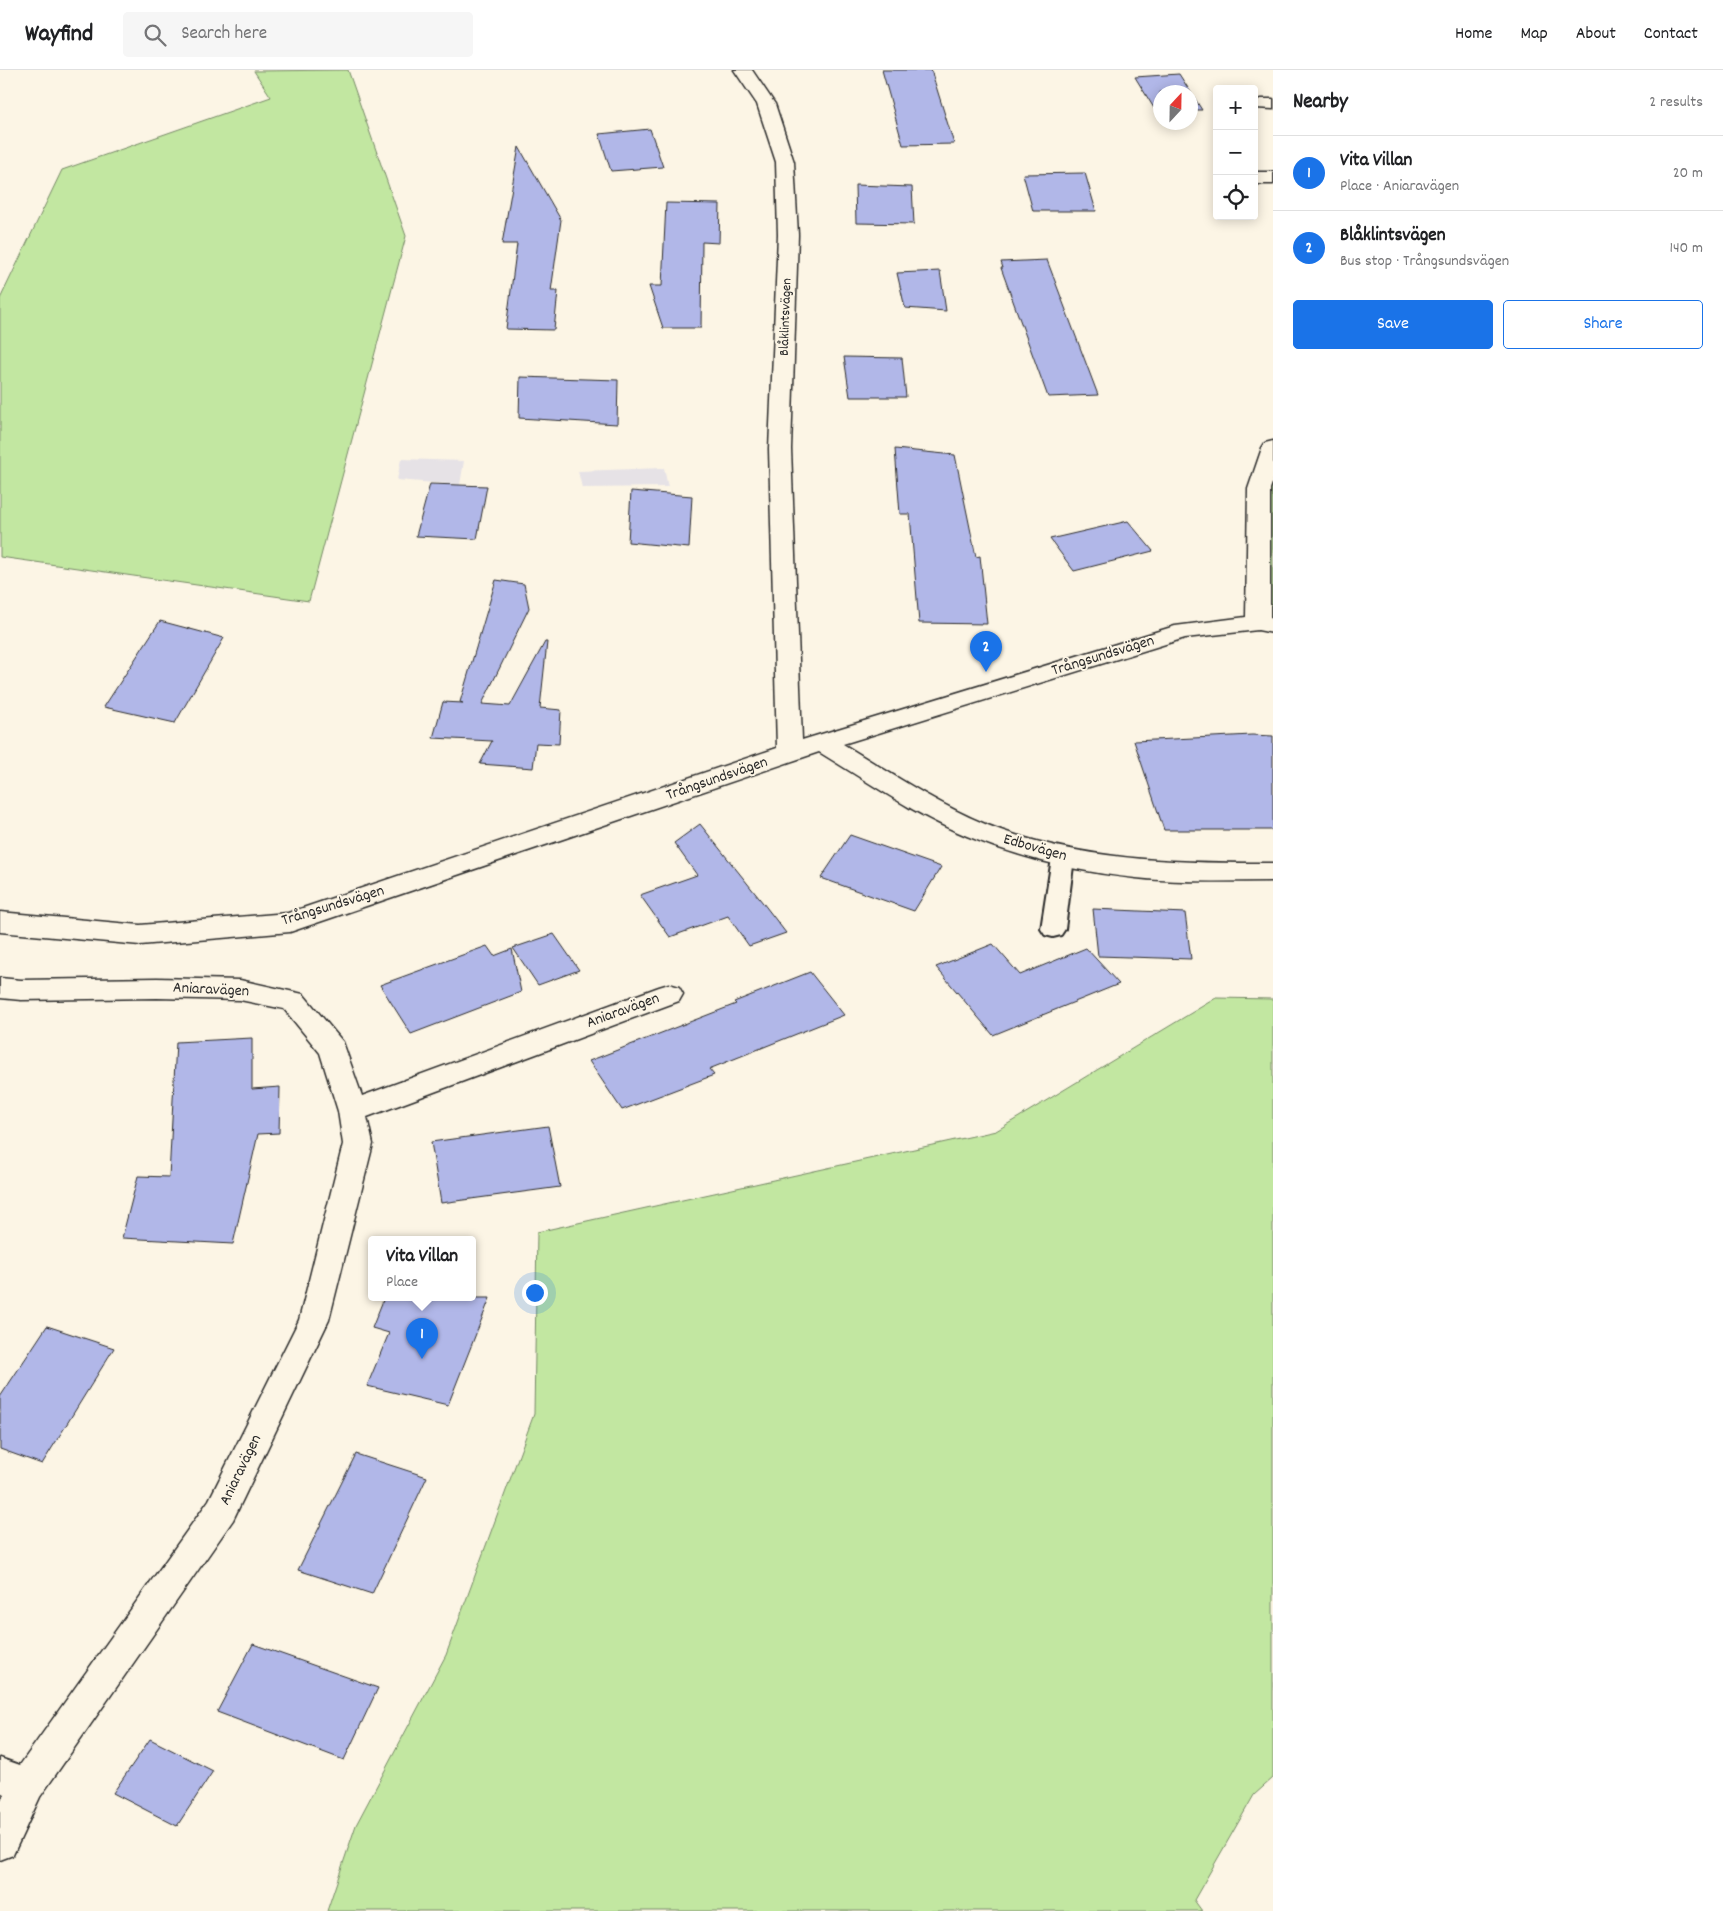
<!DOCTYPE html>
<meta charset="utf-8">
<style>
:root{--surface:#fff;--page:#f6f6f6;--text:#202124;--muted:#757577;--line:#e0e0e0;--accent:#1a73e8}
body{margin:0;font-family:Dekko,sans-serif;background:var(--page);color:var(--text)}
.controls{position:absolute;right:15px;top:15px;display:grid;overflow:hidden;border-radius:5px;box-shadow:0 2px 12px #0003}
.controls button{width:45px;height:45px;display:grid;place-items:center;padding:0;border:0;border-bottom:1px solid var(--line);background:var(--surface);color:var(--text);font:25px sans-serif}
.compass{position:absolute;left:1153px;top:15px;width:45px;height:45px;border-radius:50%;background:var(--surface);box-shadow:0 2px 12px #0003;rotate:22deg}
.you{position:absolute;left:534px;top:1222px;width:18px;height:18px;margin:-12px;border:4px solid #fff;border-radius:50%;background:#1a73e8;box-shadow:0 0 0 8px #1a73e833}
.badge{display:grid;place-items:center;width:32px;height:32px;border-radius:50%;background:var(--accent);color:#fff;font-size:16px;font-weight:700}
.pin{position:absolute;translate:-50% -41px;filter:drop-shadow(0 1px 2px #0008)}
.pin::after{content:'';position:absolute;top:26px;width:18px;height:15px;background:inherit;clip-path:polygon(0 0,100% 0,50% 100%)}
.popup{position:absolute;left:368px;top:1166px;width:108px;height:65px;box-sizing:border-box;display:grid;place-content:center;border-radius:5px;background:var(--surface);filter:drop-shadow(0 1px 4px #0005);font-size:16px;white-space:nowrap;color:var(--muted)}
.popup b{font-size:19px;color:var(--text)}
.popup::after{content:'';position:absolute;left:50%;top:100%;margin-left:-10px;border:10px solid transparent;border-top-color:var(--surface)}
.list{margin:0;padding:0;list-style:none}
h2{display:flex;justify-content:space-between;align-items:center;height:65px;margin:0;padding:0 20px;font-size:21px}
h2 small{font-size:16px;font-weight:400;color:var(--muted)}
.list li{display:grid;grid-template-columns:32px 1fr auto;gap:15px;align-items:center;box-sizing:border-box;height:75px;padding:0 20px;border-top:1px solid var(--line)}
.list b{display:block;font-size:19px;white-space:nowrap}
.list p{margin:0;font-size:16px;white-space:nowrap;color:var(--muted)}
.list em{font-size:16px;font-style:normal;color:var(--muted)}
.actions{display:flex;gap:10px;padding:15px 20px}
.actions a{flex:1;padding:11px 0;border:1px solid var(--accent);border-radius:5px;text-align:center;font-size:18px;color:var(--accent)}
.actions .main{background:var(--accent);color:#fff}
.icon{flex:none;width:28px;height:28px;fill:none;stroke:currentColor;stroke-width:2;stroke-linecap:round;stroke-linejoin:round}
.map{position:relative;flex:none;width:1273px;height:1841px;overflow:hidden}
header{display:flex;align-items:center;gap:30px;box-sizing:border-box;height:70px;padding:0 25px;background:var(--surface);border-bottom:1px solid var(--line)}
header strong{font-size:24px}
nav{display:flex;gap:28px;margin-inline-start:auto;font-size:18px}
.search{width:350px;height:45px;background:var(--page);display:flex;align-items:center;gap:12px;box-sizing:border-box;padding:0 18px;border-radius:5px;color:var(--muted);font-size:19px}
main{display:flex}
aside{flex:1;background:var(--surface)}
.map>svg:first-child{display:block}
</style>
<header>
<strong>Wayfind</strong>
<div class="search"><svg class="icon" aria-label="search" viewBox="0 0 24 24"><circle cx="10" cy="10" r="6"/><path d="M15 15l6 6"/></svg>Search here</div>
<nav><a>Home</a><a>Map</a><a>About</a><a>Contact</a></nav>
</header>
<main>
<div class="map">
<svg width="1273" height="1841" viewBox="0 0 1273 1841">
<rect width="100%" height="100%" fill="#fcf5e5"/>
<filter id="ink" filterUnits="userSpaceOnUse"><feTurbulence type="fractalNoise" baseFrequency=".02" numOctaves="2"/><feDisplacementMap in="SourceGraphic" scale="10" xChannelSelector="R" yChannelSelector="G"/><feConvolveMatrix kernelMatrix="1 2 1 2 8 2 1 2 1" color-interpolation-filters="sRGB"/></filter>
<g filter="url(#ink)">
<!-- built -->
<path fill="#e6e2e6" d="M401,389l63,2 -4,24 -63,-5z
M664,398l4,19 -86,1 -4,-17z"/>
<!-- green -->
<path fill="#c2e7a1" stroke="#768966" d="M348,0l58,166 -97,365 -309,-44v-258l62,-129 209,-73 -17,-26z
M1273,378v178l-15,-3z
M1216,928l57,1v779l-19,17 -60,105 8,11h-875l29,-86 90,-170 88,-241 3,-182 459,-101z"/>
<!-- building -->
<path fill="#b1b7e8" stroke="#2b2b2b" d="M882,0h49l23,74 -51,1z
M1179,4l23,36h-12v-18h-30v21h-3l-22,-36z
M650,59l13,38 -52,4 -12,-37z
M519,77l42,73 -10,71h7l-4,39 -48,-1 11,-85h-15z
M1085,103l11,38h-63l-10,-37z
M855,115l57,2 2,37 -58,-1z
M666,133l54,1 -1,39 -17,-1 -1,86h-38l-14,-42h13z
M1047,190l51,135 -50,2 -47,-129h2l-2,-6z
M940,201l6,40 -41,-3 -8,-35z
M844,287l58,1 4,39h-56z
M520,307l98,3 -1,44 -98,-6z
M895,379l60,6 21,102 4,-1 7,68 -68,-1 -9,-109h-10z
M430,414l57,2 -10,53 -61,-3z
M631,421l61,5 -3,52 -61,-6z
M1128,451l25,30 -79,20 -24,-32z
M496,510l28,4 5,24 -47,96 28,2 35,-64h2l-7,66 21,2 -2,34 -23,-1 -3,25 -53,-4 12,-23 -59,-3 10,-36 20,1 -3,-1z
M160,551l64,17 -49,85 -71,-16z
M1252,665l21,1v94h-109l-30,-89z
M700,754l63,79 23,30 -37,13 -21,-30 -58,21 -30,-42 57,-20 -23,-32z
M850,765l91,32 -27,44 -93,-33z
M1093,839l92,4 6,46 -93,-3z
M554,864l25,36 -41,15 -25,-37z
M993,874l27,31 66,-27 33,36 -126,51 -57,-68z
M487,876l7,10 18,-7 9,43 -110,42 -31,-49z
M810,902l34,43 -135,54 5,6 -92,35 -33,-49 147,-57 -2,-2z
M252,968v51l28,-2 -1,46 -21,1 -25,110 -111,-6 16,-62 31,1 7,-135z
M548,1056l12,61 -119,16 -10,-61z
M384,1228h106l-42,107 -81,-19 22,-53 -17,-5z
M47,1256l67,22 -72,116 -42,-15v-52z
M356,1384l71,23 -55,117 -74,-24z
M253,1574l125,44 -34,72 -127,-48z
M150,1669l63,32 -36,55 -64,-33z"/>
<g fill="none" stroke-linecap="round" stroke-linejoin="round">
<!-- service casing -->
<g stroke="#2b2b2b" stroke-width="4">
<path id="service" d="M1063,780l8,2 3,6 -9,71 -4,6 -8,2 -8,-2 -4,-6 11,-71 3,-6z"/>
</g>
<!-- minor casing -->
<g stroke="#2b2b2b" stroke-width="3">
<path id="minor" d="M734,0h18l23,34 19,58 4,73 -7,214 11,291 373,-114 71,-9 2,-128 14,-41 3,-5 8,-2v39l-3,9v129l3,1v14l-15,-3 -73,8 -342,106c46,28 92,59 142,80 92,37 190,39 288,39v18c-45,0 -92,2 -137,-3 -57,-6 -116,-20 -169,-42 -52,-21 -100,-55 -148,-84l-529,180 -150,13 -140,-13v-20l140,13 148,-12 489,-165 -8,-299 9,-214 -2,-73 -19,-58z
M1261,29h12v10l-18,-1 -1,-7z
M1254,102h19v12h-19z
M0,908l21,2 136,-2 83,2 63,14 40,48 19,54 297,-109 10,-3 10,3 4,7 -4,7 -312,116 6,27 -44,176 -96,200 -193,277 -27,58 -13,5v-57l4,-9 -4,-2v-34l20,7 189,-265 90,-180 44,-176 -5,-33 -18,-58 -36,-44 -44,-9 -83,-2 -136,2 -21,-2z"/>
</g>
<!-- service -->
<use href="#service" fill="#fcf5e5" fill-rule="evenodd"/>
<!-- minor -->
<use href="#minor" fill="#fcf5e5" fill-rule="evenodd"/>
</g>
</g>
<g text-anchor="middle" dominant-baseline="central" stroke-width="4" stroke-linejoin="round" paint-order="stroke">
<!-- far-street labels -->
<g font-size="14" fill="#2b2b2b" stroke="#fcf5e5">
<text transform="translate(786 247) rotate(-88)">Blåklintsvägen</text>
</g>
<!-- street labels -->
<g font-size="16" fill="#2b2b2b" stroke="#fcf5e5">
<text transform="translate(1103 586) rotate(-17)">Trångsundsvägen</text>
<text transform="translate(717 709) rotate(-19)">Trångsundsvägen</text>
<text transform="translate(1035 778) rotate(16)">Edbovägen</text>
<text transform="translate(333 836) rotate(-17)">Trångsundsvägen</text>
<text transform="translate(211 920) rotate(3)">Aniaravägen</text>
<text transform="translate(623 941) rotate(-20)">Aniaravägen</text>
<text transform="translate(241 1400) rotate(-64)">Aniaravägen</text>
</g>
</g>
</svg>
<div class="controls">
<button>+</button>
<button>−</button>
<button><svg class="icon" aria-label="locate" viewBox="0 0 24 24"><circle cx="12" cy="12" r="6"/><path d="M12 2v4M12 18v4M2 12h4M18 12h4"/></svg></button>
</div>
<svg class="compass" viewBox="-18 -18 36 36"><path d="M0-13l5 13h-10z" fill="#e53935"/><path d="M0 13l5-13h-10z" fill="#757577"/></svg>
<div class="you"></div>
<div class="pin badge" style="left:422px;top:1289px">1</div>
<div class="popup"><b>Vita Villan</b>Place</div>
<div class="pin badge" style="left:986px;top:602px">2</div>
</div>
<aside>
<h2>Nearby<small>2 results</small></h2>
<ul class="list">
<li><span class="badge">1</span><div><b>Vita Villan</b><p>Place · Aniaravägen</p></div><em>20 m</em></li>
<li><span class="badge">2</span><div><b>Blåklintsvägen</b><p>Bus stop · Trångsundsvägen</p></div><em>140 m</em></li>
</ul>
<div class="actions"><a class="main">Save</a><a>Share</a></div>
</aside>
</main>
